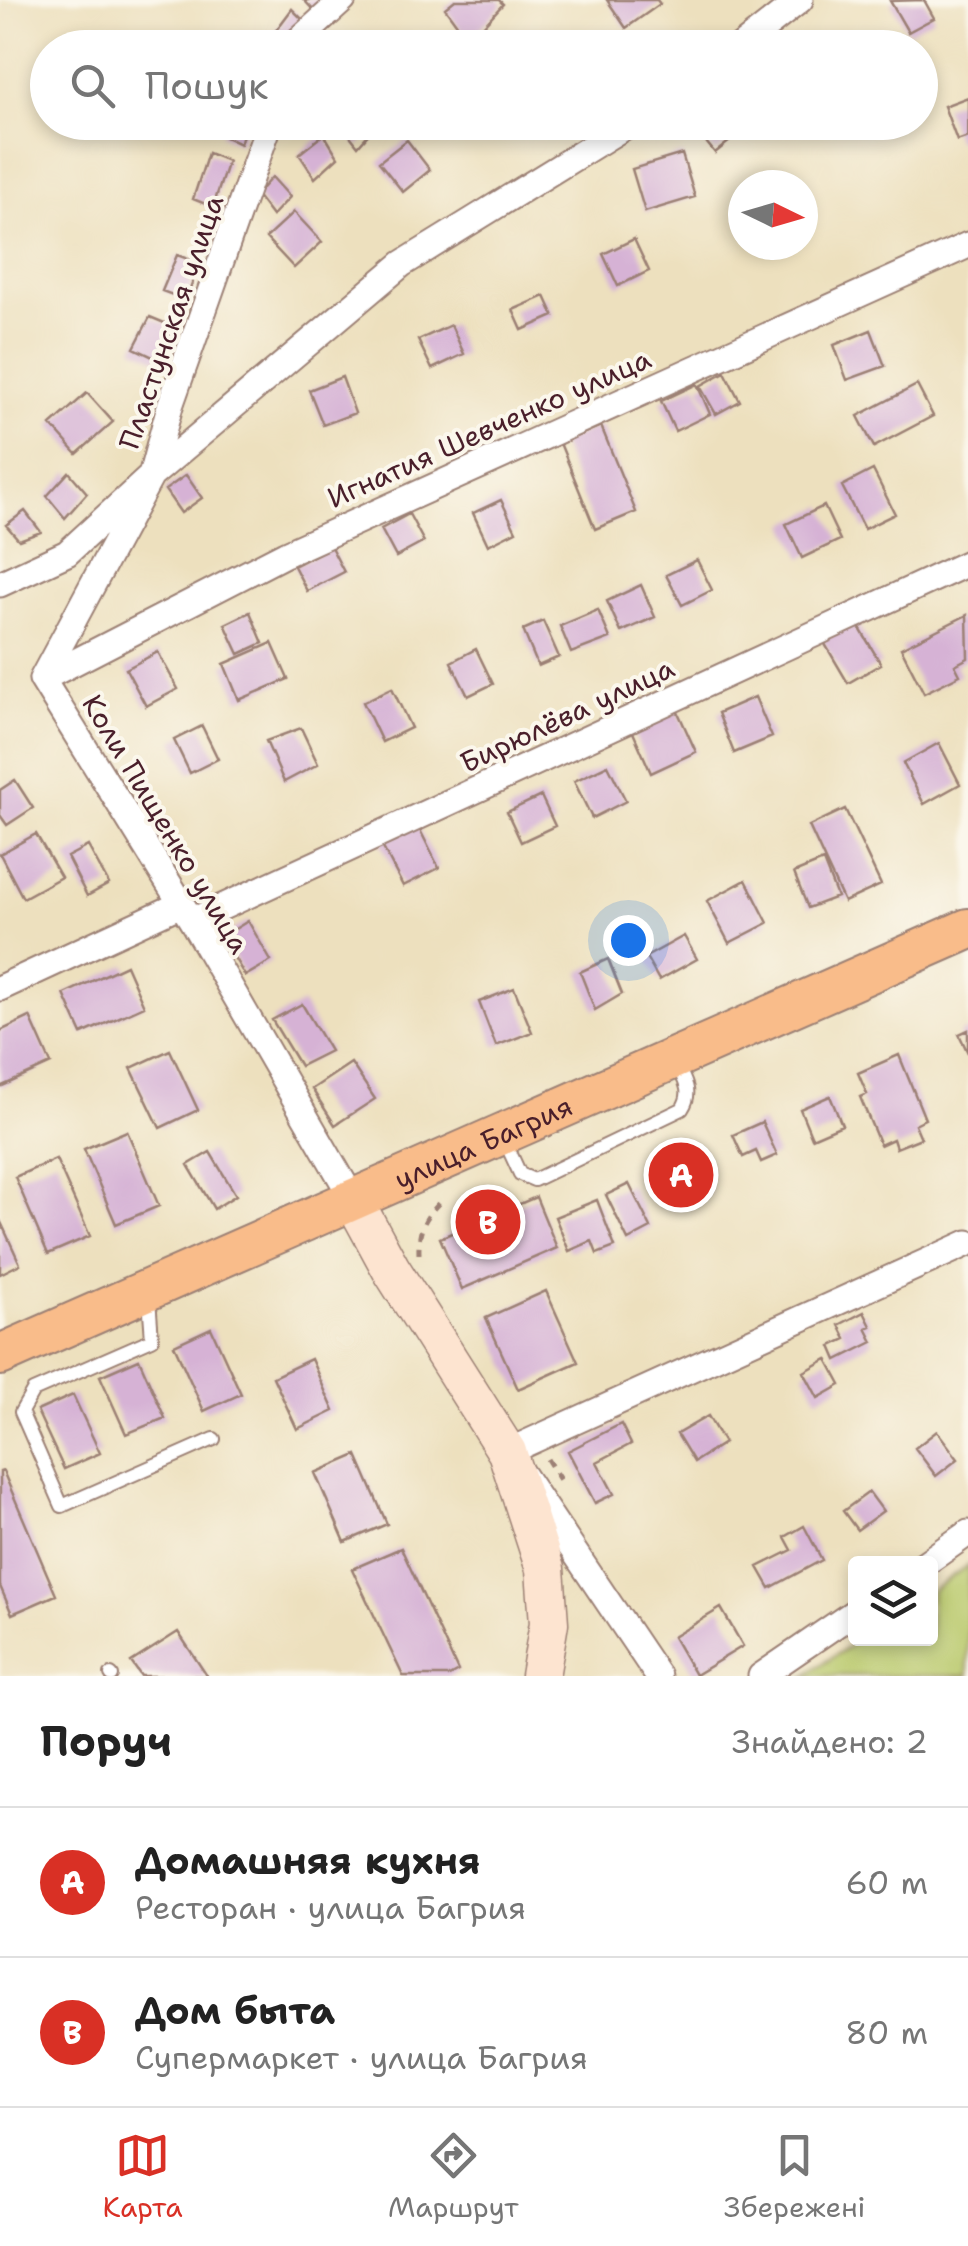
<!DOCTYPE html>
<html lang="uk">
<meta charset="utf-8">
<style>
:root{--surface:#fff;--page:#f2f2f2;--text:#222;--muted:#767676;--line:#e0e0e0;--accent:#d93025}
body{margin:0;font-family:"Shantell Sans",sans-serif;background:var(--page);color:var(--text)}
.controls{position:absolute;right:30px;bottom:30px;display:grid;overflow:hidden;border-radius:10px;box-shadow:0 5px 15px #0003}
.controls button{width:90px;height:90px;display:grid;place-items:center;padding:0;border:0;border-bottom:2px solid var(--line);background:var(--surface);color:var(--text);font:50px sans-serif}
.compass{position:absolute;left:728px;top:170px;width:90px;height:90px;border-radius:50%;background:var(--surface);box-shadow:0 5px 15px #0003;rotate:95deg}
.you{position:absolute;left:628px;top:940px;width:35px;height:35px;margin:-25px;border:8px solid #fff;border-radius:50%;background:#1a73e8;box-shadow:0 0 0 15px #1a73e833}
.badge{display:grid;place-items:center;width:65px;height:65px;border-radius:50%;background:var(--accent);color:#fff;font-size:32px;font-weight:700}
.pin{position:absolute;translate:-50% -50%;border:5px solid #fff;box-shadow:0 2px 10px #0006}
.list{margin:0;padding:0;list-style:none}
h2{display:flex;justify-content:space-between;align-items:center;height:130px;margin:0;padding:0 40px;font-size:42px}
h2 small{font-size:32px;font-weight:400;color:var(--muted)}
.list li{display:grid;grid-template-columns:65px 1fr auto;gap:30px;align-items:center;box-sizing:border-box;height:150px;padding:0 40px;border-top:2px solid var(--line)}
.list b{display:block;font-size:38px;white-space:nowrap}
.list p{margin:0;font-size:32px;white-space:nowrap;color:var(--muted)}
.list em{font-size:32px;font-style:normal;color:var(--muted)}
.icon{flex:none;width:55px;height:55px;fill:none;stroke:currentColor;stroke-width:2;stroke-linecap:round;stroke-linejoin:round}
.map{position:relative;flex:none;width:968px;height:1676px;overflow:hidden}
.search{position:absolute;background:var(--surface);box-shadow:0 5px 15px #0003;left:30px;right:30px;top:30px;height:110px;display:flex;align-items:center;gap:25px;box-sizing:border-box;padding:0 35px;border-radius:55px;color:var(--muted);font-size:38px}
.sheet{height:430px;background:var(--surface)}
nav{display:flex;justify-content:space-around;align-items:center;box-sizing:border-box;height:140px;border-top:2px solid var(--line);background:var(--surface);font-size:28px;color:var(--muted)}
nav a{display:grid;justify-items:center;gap:5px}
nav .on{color:var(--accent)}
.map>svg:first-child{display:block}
</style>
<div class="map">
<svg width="968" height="1676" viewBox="0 0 968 1676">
<rect width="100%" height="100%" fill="#fbf7ec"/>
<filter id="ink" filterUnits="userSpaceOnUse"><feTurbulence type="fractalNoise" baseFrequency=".01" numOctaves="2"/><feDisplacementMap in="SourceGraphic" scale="20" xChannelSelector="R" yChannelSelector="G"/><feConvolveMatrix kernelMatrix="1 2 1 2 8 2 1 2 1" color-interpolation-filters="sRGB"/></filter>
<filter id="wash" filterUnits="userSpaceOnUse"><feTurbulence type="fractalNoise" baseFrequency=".0048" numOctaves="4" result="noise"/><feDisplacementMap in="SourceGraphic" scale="40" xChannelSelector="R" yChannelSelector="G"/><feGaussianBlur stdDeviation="2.25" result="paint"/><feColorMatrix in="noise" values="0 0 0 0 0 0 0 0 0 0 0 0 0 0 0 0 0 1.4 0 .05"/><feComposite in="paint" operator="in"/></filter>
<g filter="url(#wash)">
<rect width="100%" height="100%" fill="#ede0be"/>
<!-- green -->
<path fill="#b9c96c" stroke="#82744c" stroke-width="2.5" d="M968,1565v111h-164l56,-37 70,-1 1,-47z"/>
<g id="blocks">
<!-- building -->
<path fill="#d6b2d5" d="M304,0h26l-12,15z
M455,0h44l4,4 -34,37 -24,-33z
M607,0h50l3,4 -34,24z
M924,0l10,18 -26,14 -18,-31z
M292,9l14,14 -18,25h-20l-3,-3z
M968,97v40l-11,4 -13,-35z
M225,122h22l-7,22 -19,-9z
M349,122h30l-21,24 -14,-18z
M454,122h32l-19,16z
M699,122h26l11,14 -21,17 -21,-26z
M324,134l14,23 -23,21 -16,-24z
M407,140l23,30 -27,22 -24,-30z
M208,153l20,8 -15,46 -20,-8z
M682,154l13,43 -50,15 -13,-43z
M272,177l18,20 -18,19 -16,-21z
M294,212l28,30 -28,26 -28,-30z
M634,239l15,32 -31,15 -15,-32z
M177,255l22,8 -13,37 -24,-9z
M545,296l9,20 -32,14 -9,-20z
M150,317l24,10 -17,32 -23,-11z
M451,325l13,29 -32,15 -14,-29z
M871,330l14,36 -38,14 -13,-35z
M725,372l15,29 -24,13 -16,-28z
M342,377l13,36 -32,12 -14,-35z
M697,384l13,30 -35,17 -14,-30z
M917,385l16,31 -59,31 -16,-31z
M87,393l26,29 -36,32 -26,-29z
M601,426l35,86 -41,17 -35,-86z
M873,470l22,44 -31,15 -22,-43z
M69,472l18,21 -22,25 -18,-22z
M186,475l16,23 -21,15 -16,-23z
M501,500l15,31 -28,14 -15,-32z
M824,506l16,34 -38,18 -16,-34z
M25,511l16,21 -22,8 -13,-15z
M409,514l15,28 -28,15 -15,-28z
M331,547l13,25 -37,19 -13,-25z
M697,560l15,30 -30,15 -16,-30z
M641,585l14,32 -34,15 -14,-31z
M598,610l12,28 -39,15 -11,-27z
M250,612l13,31 -24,11 -14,-30z
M967,615l1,43 -13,7 5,10 -36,18 -23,-45z
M855,620l26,44 -33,19 -26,-44z
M543,621l16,36 -21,9 -15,-36z
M272,643l16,36 -49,21 -15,-36z
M476,649l17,35 -25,12 -17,-34z
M158,652l20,37 -32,17 -20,-37z
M392,688l19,40 -29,14 -19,-40z
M755,697l17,40 -38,16 -16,-40z
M677,710l19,42 -45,21 -19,-43z
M202,726l16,33 -28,14 -16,-33z
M301,728l17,36 -34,18 -18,-41z
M939,743l21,41 -36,20 -21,-41z
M608,765l18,36 -34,17 -18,-37z
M15,780l18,28 -26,17 -7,-10v-25z
M541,796l14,30 -34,16 -14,-30z
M845,809l36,76 -37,17 -35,-76z
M417,824l22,44 -36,18 -23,-44z
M36,834l25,43 -38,21 -23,-44z
M88,846l21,38 -22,12 -20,-39z
M823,861l14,36 -29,11 -14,-35z
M746,880l22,43 -39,20 -22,-42z
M248,921l23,40 -26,15 -23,-39z
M684,936l13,23 -38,21 -13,-23z
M608,959l14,35 -27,16 -15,-38z
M126,965l18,41 -62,28 -18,-40z
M514,988l18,44 -36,14 -17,-44z
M302,1004l28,47 -30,15 -28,-46z
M30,1017l21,47 -51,23v-56z
M968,1030v23l-9,-19z
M170,1050l28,60 -38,18 -29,-60z
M899,1055l26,64 -10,5 6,14 -25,10 -3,-9 -13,6 -20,-48 7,-3 -9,-21z
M351,1063l24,36 -40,26 -23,-36z
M830,1096l12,29 -30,13 -12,-29z
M762,1122l15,33 -16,7 -5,-11 -13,6 -10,-22z
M127,1131l32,75 -43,18 -32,-75z
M210,1152l26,43 -22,14 -26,-44z
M692,1155l18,37 -19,10 -6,-13 -15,8 -13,-25z
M56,1159l34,77 -42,18 -33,-77z
M629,1184l22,44 -23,12 -22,-45z
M536,1197l21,51 -95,41 -22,-51z
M597,1200l18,47 -18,7 -5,-13 -23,10 -14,-34z
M0,1220l20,44 -20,10z
M546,1291l32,71 -60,27 -32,-71z
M864,1312l7,14 -5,2 7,14 -36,18 -6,-14 15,-7 -7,-14z
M211,1328l30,66 -37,17 -30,-66z
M139,1359l26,59 -39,16 -26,-58z
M311,1359l23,52 -37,18 -24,-52z
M827,1359l14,26 -23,13 -14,-26z
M73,1395l27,58 -36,16 -27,-58z
M708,1416l16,27 -30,19 -17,-28z
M621,1424l10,20 -34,18 17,32 -19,9 -27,-52z
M937,1431l21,28 -22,17 -21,-28z
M357,1455l30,69 -42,18 -30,-69z
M3,1471l53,124 -44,19 -12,-28v-114z
M869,1492l14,19 -26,19 -14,-19z
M804,1526l18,34 -52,28 -12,-21 34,-17 -7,-13z
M401,1548l57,123 -9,5h-46l-51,-107z
M721,1608l22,38 -48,29 -22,-38z
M178,1632l29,44h-66l-10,-14z"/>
</g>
</g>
<g filter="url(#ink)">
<use href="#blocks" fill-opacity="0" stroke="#9c8074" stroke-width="2.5"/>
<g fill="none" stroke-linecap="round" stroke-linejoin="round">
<!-- lane casing -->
<g stroke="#9c8074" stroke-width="16">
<path id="lane" d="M503,1137l17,37 14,6 148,-71c11,-17 3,-27 -5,-44
M149,1298l3,41 -119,52 -12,21 41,94 152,-67
M111,1675l1,1"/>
</g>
<!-- street casing -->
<g stroke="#9c8074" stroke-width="29">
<path id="street" d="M296,48l3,-8 44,-40
M739,48l61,-48
M270,122l-100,284 -19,70 -109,203 150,242 161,278
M0,584l67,-31 84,-77 251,-212 230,-142
M42,679l243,-125 683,-309
M192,921l776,-358
M0,988l181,-84
M924,1564l44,-31
M658,1676l-151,-224 461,-209
M761,1676l95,-65"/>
</g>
<!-- secondary casing -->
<g stroke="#9c8074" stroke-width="41">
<path id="secondary" d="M353,1199l38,70 116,183 38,117 4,54 -9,53"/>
</g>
<!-- primary casing -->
<g stroke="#9c8074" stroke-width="44">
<g id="primary">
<path id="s1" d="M0,1355l968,-426"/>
</g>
</g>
<!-- path -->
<path stroke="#9c8074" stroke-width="5" stroke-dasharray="8 8" stroke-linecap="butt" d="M419,1254c-1,-25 6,-38 24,-55
M547,1459l15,24"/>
<!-- lane -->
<use href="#lane" stroke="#fff" stroke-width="12"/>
<!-- street -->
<use href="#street" stroke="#fff" stroke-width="25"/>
<!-- secondary -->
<use href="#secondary" stroke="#fde4d0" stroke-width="38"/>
<!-- primary -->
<use href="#primary" stroke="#f9bc8a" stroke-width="40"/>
</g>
</g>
<g text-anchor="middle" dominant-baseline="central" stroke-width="8" stroke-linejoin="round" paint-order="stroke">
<!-- street labels -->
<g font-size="28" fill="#4a1f2b" stroke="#fbf7ec">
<text transform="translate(171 322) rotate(-71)">Пластунская улица</text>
<text transform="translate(489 428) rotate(-24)">Игнатия Шевченко улица</text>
<text transform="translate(567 715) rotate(-25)">Бирюлёва улица</text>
<text transform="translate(166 824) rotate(59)">Коли Пищенко улица</text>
<text stroke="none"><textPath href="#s1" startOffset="528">улица Багрия</textPath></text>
</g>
</g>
</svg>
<div class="controls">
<button><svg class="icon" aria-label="layers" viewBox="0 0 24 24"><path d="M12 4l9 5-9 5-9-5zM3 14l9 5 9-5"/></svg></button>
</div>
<svg class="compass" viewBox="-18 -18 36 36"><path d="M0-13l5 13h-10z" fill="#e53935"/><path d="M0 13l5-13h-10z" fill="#767676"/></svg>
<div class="you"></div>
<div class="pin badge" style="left:681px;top:1175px">A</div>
<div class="pin badge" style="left:488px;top:1222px">B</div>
<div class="search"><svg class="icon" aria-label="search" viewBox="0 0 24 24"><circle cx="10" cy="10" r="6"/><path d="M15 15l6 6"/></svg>Пошук</div>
</div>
<section class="sheet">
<h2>Поруч<small>Знайдено: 2</small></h2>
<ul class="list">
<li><span class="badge">A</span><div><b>Домашняя кухня</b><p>Ресторан · улица Багрия</p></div><em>60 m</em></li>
<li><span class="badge">B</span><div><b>Дом быта</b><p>Супермаркет · улица Багрия</p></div><em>80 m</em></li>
</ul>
</section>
<nav>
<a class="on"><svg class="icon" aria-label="map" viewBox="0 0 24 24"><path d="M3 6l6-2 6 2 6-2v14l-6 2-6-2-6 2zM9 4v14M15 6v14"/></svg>Карта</a>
<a><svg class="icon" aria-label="directions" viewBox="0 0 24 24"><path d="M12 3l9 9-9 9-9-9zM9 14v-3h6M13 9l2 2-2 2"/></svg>Маршрут</a>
<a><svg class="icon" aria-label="saved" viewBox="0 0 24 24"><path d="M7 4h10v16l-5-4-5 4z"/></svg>Збережені</a>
</nav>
